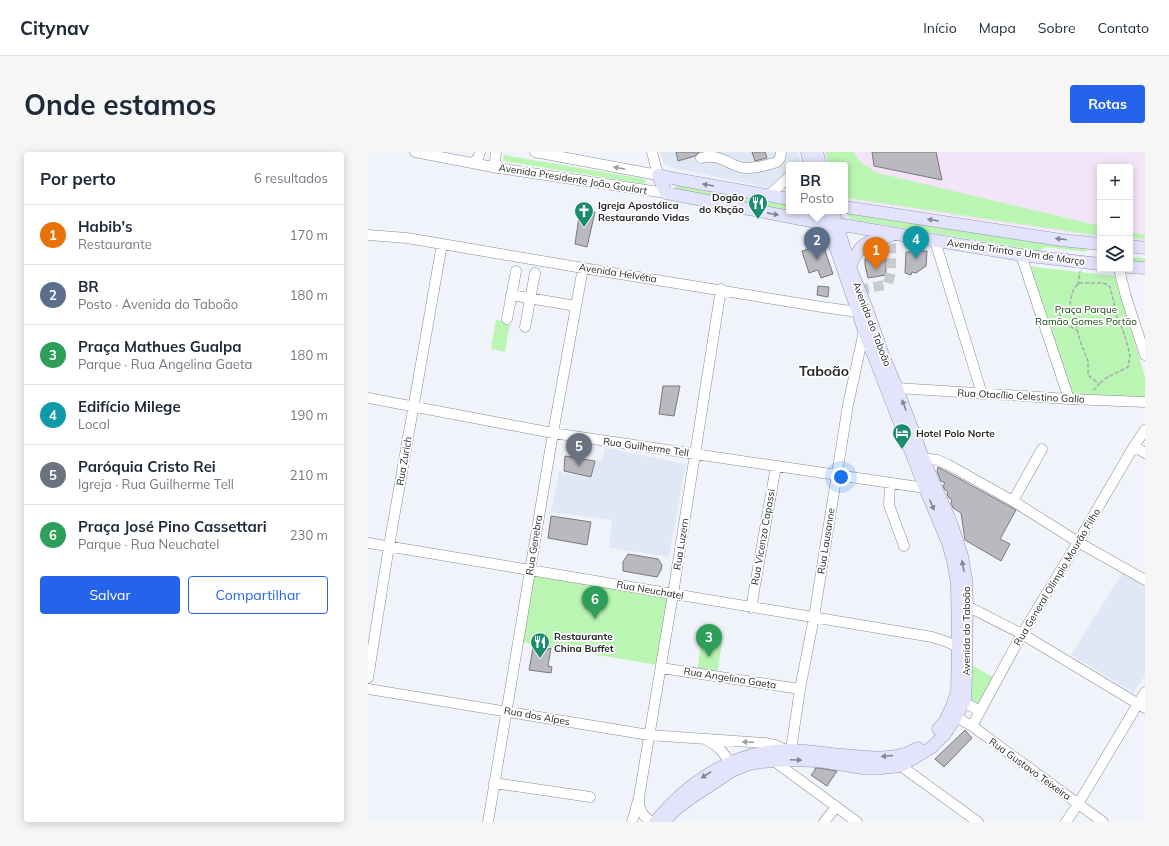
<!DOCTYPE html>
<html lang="pt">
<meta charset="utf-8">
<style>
:root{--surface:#fff;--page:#f6f6f7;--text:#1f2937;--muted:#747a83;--line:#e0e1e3;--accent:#2563eb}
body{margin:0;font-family:Mulish,sans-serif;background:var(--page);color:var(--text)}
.controls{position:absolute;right:12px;top:12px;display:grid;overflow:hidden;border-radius:4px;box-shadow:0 2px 10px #0003}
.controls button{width:36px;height:36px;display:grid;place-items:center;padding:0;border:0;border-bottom:1px solid var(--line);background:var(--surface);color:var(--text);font:20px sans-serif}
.you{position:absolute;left:473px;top:325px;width:14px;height:14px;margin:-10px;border:3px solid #fff;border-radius:50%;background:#1a73e8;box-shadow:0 0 0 6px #1a73e833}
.badge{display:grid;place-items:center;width:26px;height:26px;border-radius:50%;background:var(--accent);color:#fff;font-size:13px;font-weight:700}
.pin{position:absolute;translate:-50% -33px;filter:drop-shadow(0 1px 2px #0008)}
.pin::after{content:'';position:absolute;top:21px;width:14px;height:12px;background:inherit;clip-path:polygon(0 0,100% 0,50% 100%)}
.popup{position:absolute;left:418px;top:10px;width:62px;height:52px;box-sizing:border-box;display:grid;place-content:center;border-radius:4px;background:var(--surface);filter:drop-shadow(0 1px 3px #0005);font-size:13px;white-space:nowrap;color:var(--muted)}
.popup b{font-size:15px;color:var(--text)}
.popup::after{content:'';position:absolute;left:50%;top:100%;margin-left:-8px;border:8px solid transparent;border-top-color:var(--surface)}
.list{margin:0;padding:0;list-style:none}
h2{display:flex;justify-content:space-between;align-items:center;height:52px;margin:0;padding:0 16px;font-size:17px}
h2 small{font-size:13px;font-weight:400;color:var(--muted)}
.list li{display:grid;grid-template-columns:26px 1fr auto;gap:12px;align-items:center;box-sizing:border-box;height:60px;padding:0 16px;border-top:1px solid var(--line)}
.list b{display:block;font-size:15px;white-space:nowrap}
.list p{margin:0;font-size:13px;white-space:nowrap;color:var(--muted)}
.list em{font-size:13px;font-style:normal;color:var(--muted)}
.actions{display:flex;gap:8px;padding:12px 16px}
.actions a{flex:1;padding:9px 0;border:1px solid var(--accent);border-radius:4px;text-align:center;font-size:14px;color:var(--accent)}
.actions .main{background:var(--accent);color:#fff}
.icon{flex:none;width:22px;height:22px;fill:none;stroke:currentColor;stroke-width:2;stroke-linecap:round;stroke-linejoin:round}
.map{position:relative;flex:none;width:777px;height:670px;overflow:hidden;border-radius:4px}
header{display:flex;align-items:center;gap:24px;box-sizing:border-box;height:56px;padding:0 20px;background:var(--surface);border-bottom:1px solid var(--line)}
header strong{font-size:19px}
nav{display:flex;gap:22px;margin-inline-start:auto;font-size:14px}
.intro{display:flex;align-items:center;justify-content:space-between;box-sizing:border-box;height:96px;padding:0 24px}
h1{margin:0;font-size:28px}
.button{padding:10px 18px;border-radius:4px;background:var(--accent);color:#fff;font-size:14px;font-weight:700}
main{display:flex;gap:24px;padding:0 24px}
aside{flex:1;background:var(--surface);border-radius:4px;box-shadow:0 2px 10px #0003}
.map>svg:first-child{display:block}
</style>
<header>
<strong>Citynav</strong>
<nav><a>Início</a><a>Mapa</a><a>Sobre</a><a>Contato</a></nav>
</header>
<div class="intro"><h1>Onde estamos</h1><a class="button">Rotas</a></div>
<main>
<aside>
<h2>Por perto<small>6 resultados</small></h2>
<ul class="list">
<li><span class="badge" style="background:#e8710a">1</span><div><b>Habib's</b><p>Restaurante</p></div><em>170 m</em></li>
<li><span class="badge" style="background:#5c6f8a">2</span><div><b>BR</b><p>Posto · Avenida do Taboão</p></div><em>180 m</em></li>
<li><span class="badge" style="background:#2e9e5b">3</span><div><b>Praça Mathues Gualpa</b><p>Parque · Rua Angelina Gaeta</p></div><em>180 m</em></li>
<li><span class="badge" style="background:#0f9aa8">4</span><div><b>Edifício Milege</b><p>Local</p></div><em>190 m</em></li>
<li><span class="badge" style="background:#6b7280">5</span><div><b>Paróquia Cristo Rei</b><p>Igreja · Rua Guilherme Tell</p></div><em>210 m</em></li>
<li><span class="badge" style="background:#2e9e5b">6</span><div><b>Praça José Pino Cassettari</b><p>Parque · Rua Neuchatel</p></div><em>230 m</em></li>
</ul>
<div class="actions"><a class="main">Salvar</a><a>Compartilhar</a></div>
</aside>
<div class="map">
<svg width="777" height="670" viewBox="0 0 777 670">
<rect width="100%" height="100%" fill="#f0f4fa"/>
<!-- built -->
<path fill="#dfe8f4" d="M292,0h138l4,13h-13v24h-14l-103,-21 -7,-3 -2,-3z
M237,296l81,16 -17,93 -60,-9 3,-28 -61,-8 8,-40 33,6 4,-18 6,1z
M755,419l22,13v91l-11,18 -63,-38z"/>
<!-- industrial -->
<path fill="#f3e4f7" d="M455,0h322v89l-15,-1v-73h-30v71l-246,-37 -9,-2v-34h-19z"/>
<!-- green -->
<path fill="#bbf5b3" d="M457,0h29c3,10 16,16 24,21l222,53v10l-252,-38 -3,-1v-32h-16z
M136,3l141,24v5l-142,-23z
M308,33l113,19v7h24v5l-138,-23z
M479,61l240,33 -1,6 -40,-5 -7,4 -189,-32z
M762,80l15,3v4l-15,-1z
M762,105l15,1v7h-15z
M659,114l88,10 30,101v21l-74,-3z
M128,168l14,2 -5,30 -14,-3z
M165,421l136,24 -12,68 -136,-23z
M334,488l20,3 -5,31 -20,-3z
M604,513l22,13 -16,28 -7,-7z"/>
<!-- building -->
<path fill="#bab9c0" stroke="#78787e" d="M308,0h23l-4,4 -17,5z
M384,0h13l2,6 -12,3z
M504,0h64l6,28 -68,-14z
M212,58l15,2 -8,35 -12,-3z
M454,90l11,32 -12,4 -3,-8 -9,3 -7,-22 10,-3 -1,-2z
M559,99l-1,15 -10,7 -4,-1 -1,3 -6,-2 1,-21z
M508,100l6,2 4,3v18l-18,3 -3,-13v-6l6,-6z
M450,134l11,1 -1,10 -11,-2z
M295,234h17l-6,30 -15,-2z
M197,304l30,5 -4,16 -27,-6z
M570,315l78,43 -16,29 10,5 -9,17 -36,-21 -4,-27 -8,-5 -2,-5 1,-3 -3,-2 -2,-4 1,-2 -3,-2 -2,-4 2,-3 -4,-2 -4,-10z
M183,364l40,6 -4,23 -39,-7z
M260,402l30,5 4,6 -1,5 -4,7 -34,-6v-9z
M165,496l5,4 13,-4 -3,18 4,1 -1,6 -22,-3z
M597,578l7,8 -28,29 -9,-8z
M447,616h3l19,3 -10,15 -16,-11 4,-5z"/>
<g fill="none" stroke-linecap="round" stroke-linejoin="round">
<!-- minor-tunnel -->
<path stroke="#c8cbd0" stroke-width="10" stroke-dasharray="10 5" stroke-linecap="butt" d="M491,138l25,-5 4,-2 3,-11v-36"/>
<!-- minor casing -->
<g stroke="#888c91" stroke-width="11">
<path id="minor" d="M47,0l83,16 168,25
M128,0l-1,9 3,7
M167,0l123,23 -6,-23
M333,6c17,-5 25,5 39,9 9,3 28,-2 37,-5l3,-4 1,-6
M105,11l5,-5 2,-6
M401,43l20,-18
M0,83l39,3 176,30 239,39 36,5 5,-2
M567,89l47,153
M653,103l48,144
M751,117l7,28 19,58
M143,143l65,11
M139,167l9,-48
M157,175l10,-54
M529,236l172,11 76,3
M0,246l185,35 372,55
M766,294l11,7
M555,306l14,2 10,4 66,37 65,41 67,38
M522,331l-1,22 15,41
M645,349l29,-52
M0,391l564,94c9,3 19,5 26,11
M593,451l61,31 123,74
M383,456l25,-142
M293,516l139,21
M0,526l21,-132 53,-302
M0,537l281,46 116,8 10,2 11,5
M595,550l17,9
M588,565l16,9 131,96
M604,574l50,-92 56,-92 56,-96 11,-16
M339,588c11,6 17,12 22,23
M423,598l9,-61 14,-72 34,-212 16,-74
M406,609l83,61
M533,614l77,56
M126,631l96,14
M271,647c0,12 4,18 14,23
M120,670l65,-389 30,-165
M264,670l7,-25 34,-203 48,-305
M456,670l12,-15
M698,670l12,-18 67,-112"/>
</g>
<!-- major casing -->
<g stroke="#9695b1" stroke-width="13">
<path id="major" d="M439,0l3,13
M449,0l3,13
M290,23l8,18 150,29 21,2 184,31 79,9
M290,23l23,5 108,19
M477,55l216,33 39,4
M455,59l35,101 6,19 61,157 23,55 5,18 4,22 1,65 -1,43 -5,15 -7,15 -7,8
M762,94l15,2
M482,115c9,-23 16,-26 40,-31
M762,115l15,1
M287,670c34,-41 78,-71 134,-72 18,0 37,4 54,5 20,2 42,5 61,-1 5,-1 9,-4 14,-6
M296,670l11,-12 16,-12 41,-27 17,-7 11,-2 29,-2 30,1 44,7h18l20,-2 31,-19 13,-13 11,-17 9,-17 1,-26 1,-69 -1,-26 -4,-23 -10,-31 -29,-67 -26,-70 -14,-33 -16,-46 -17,-42 -17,-56"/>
</g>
<!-- path -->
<path stroke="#a7aaaf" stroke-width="1.5" stroke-dasharray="4 2" stroke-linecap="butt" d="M710,133l2,-14
M687,156c7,8 11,18 22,22
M725,238l3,-2 3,-4 -11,-9v-14l-8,-20 -10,-39 4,-14 6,-5h21l6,1 3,3 3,12 4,19 5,10 5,15 3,13 -2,11 -22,11 -7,6"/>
<!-- minor -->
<use href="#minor" stroke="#fff" stroke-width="10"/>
<!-- major -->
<use href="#major" stroke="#e3e3fc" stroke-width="12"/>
</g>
<!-- one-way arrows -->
<defs><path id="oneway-solid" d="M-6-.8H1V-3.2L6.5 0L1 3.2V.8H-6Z"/></defs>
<g fill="#9e9e9f">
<use href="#oneway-solid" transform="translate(251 16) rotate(-169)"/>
<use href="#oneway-solid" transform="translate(380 590) rotate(-177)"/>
</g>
<g fill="#858693">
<use href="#oneway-solid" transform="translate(340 33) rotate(-170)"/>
<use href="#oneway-solid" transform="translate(405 62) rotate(11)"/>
<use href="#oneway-solid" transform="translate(565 68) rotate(-171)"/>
<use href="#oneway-solid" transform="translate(693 87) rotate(-173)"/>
<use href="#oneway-solid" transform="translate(536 253) rotate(-110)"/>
<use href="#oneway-solid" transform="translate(564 353) rotate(67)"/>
<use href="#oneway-solid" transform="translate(595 414) rotate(-100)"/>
<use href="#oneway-solid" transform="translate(519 604) rotate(176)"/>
<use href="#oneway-solid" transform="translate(428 608) rotate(3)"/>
<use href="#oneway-solid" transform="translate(338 623) rotate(147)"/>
</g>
<!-- icons -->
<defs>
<g id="restaurant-pin" transform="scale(1)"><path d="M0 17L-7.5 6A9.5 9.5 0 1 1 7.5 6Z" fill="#1b8c6d" stroke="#fff"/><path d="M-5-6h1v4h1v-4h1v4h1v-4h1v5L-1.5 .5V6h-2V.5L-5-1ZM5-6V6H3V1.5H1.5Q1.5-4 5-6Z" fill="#fff"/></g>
<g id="church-pin" transform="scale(1)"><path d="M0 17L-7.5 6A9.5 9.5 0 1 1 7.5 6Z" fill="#1b8c6d" stroke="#fff"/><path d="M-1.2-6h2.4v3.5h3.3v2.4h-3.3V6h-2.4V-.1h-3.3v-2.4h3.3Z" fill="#fff"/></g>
<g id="hotel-pin" transform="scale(1)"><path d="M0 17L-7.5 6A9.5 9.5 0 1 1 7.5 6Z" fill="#1b8c6d" stroke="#fff"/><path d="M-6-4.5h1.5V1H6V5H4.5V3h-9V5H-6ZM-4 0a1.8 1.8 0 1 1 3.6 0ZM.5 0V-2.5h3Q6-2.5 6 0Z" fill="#fff"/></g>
</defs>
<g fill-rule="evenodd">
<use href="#restaurant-pin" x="390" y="51"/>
<use href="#church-pin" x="216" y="59"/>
<use href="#hotel-pin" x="534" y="281"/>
<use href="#restaurant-pin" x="172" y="490"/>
</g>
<g text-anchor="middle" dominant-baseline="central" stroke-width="3.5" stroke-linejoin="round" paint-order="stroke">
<!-- street labels -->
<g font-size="10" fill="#27282a" stroke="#fff">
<text transform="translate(205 27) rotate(9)">Avenida Presidente João Goulart</text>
<text transform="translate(648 100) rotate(8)">Avenida Trinta e Um de Março</text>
<text transform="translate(250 121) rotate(9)">Avenida Helvétia</text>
<text transform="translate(504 172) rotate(69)">Avenida do Taboão</text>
<text transform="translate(653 244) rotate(3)">Rua Otacílio Celestino Gallo</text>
<text transform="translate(278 295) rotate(8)">Rua Guilherme Tell</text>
<text transform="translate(36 309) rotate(-80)">Rua Zurich</text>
<text transform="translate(395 385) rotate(-80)">Rua Vicenzo Capassi</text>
<text transform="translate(458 389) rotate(-81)">Rua Lausanne</text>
<text transform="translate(313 392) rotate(-81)">Rua Luzern</text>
<text transform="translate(166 393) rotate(-81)">Rua Genebra</text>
<text transform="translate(689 425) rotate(-59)">Rua General Olímpio Mourão Filho</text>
<text transform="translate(282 438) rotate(10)">Rua Neuchatel</text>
<text transform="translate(598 479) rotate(-90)">Avenida do Taboão</text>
<text transform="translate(362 526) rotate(9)">Rua Angelina Gaeta</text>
<text transform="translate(169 564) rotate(10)">Rua dos Alpes</text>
<text transform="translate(662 617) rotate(36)">Rua Gustavo Teixeira</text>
</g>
<!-- poi labels -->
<g font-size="10" font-weight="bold" fill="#27282a" stroke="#fff" text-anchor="start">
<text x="376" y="45" text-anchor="end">Dogão<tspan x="376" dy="12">do Kbção</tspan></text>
<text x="230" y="53">Igreja Apostólica<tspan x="230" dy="12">Restaurando Vidas</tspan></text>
<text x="548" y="281">Hotel Polo Norte</text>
<text x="186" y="484">Restaurante<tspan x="186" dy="12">China Buffet</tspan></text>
</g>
<!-- park labels -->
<g font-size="10" fill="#194614" stroke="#fff">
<text x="718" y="157">Praça Parque<tspan x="718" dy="12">Ramão Gomes Portão</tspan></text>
</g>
<!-- district labels -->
<g font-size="14" font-weight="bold" fill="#27282a" stroke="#fff">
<text x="456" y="219">Taboão</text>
</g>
</g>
</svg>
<div class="controls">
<button>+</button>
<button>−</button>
<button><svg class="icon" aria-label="layers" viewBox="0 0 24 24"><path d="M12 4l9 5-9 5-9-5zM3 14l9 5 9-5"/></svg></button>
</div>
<div class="you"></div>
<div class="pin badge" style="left:508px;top:118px;background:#e8710a">1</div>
<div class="pin badge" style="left:449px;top:108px;background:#5c6f8a">2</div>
<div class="popup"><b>BR</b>Posto</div>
<div class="pin badge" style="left:341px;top:505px;background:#2e9e5b">3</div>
<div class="pin badge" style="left:548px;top:107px;background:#0f9aa8">4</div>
<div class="pin badge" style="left:211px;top:314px;background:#6b7280">5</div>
<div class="pin badge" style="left:227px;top:467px;background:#2e9e5b">6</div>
</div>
</main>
